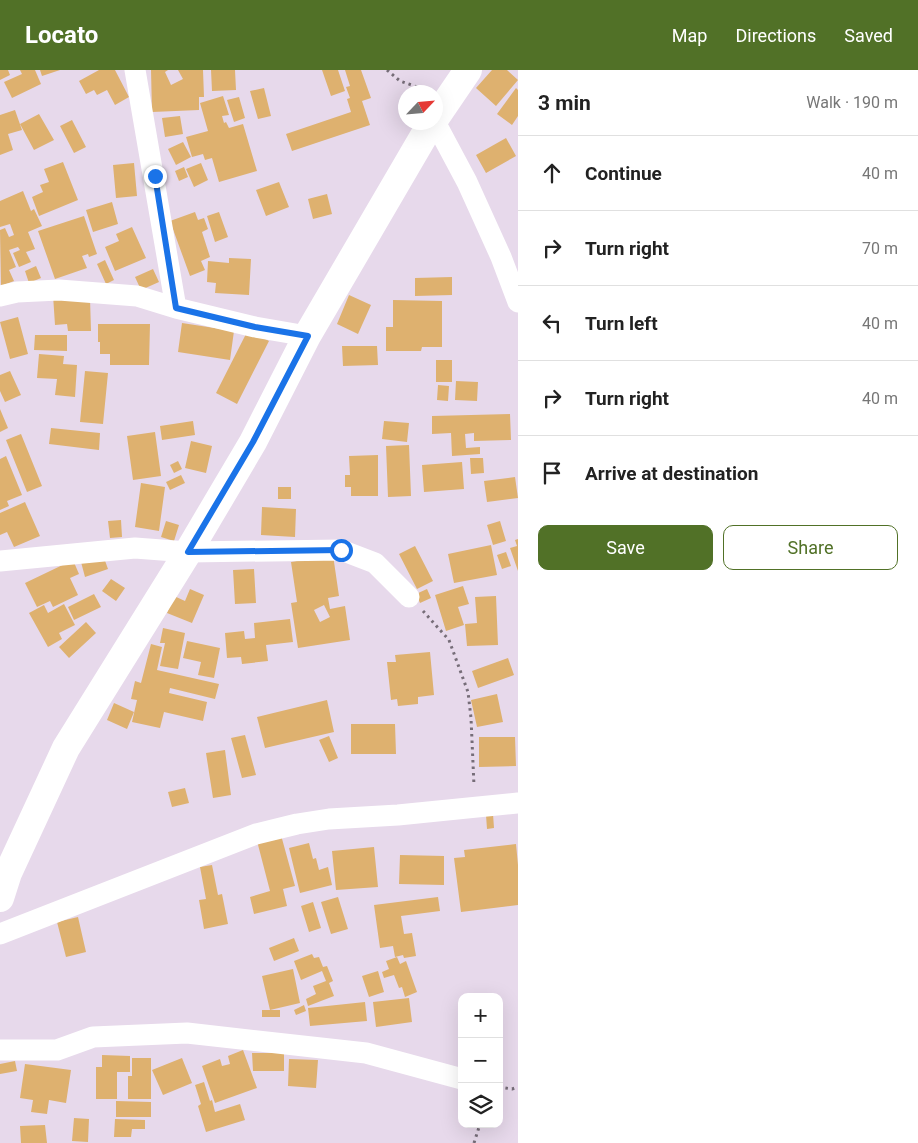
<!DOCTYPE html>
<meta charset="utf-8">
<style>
:root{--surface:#fff;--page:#f2f2f2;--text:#222;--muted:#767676;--line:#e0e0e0;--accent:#517127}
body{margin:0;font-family:Roboto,sans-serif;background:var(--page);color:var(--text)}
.controls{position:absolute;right:15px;bottom:15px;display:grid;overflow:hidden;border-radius:10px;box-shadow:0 5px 20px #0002}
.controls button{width:45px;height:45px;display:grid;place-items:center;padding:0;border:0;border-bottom:1px solid var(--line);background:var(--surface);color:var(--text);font:25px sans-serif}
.compass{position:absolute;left:398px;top:15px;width:45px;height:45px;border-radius:50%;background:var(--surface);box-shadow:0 5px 20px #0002;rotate:64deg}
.stop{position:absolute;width:15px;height:15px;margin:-11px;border:4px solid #1a73e8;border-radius:50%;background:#fff}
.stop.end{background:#1a73e8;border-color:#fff;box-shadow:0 1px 5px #0008}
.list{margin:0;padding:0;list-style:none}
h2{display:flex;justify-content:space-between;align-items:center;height:65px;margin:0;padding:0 20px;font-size:21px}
h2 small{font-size:16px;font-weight:400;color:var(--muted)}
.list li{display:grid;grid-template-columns:32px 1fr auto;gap:15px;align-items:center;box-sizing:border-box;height:75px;padding:0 20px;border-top:1px solid var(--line)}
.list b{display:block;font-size:19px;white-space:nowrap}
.list em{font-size:16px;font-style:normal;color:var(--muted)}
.actions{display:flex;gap:10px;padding:15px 20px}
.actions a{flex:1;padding:11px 0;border:1px solid var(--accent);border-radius:10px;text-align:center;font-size:18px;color:var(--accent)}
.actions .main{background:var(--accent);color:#fff}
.icon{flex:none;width:28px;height:28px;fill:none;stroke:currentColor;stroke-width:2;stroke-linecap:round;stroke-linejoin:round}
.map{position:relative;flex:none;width:518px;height:1073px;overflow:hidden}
header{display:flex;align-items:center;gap:30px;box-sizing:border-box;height:70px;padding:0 25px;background:var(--accent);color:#fff}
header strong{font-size:24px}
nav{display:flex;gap:28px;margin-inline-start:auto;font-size:18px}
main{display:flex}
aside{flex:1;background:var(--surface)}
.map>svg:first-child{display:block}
</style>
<header>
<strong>Locato</strong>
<nav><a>Map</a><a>Directions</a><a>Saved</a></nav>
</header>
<main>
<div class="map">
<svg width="518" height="1073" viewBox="0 0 518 1073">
<rect width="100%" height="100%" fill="#e7d9eb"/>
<!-- building -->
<path fill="#deb16f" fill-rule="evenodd" d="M0,0h8l2,5 -10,5z
M20,0h15l6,14 -29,14 -8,-16 18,-8z
M40,0h20l-18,6z
M99,0h16l14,27 -14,8 -8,-15 -10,5 -3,-5 -8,4 -7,-13z
M151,0h17l-3,2 6,13 12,-6 -5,-9h25l1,27h-5v13l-47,2z
M211,0h24l1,20 -24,1z
M322,0h16l7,21 -14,5z
M345,0h16l10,28 -9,3 8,24 -78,26 -6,-17 65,-22 -4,-13 3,-1 -4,-11 4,-1z
M492,0h15l11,10 -22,26 -20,-18z
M264,18l7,28 -13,3 -8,-28z
M516,18l2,2v26l-6,9 -15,-11z
M223,26l6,19 -7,1 2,7 2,-1 3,6 14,-4 14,47 -38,11 -7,-24 -7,2 -2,-6 -11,3 -6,-20 22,-6 -8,-28z
M239,27l6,21 -11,4 -7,-22z
M15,40l7,20 -14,4 5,16 -13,5v-40z
M39,44l15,26 -20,10 -14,-26z
M180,46l3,18 -18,3 -3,-19z
M72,50l14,27 -12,6 -14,-27z
M506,68l10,18 -30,17 -10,-18z
M183,72l8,15 -15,8 -8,-16z
M63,92l15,38 -39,16 -7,-19 11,-5 -3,-7 9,-3 -5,-13z
M134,93l3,33 -21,2 -3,-33z
M201,93l7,17 -14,7 -8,-18z
M184,97l4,10 -9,4 -4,-10z
M279,112l10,25 -23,9 -10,-26z
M23,121l8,20 3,-2 8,17 -14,6 7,17 -9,3 5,10 -12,5 -6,-14 7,-3 -2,-3 -9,3 7,17 -7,3 5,11 -13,5 -1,-56 5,-2 4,9 5,-2 -4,-11 -10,3v-26z
M327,124l5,20 -19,5 -5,-20z
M112,132l6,22 -25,8 -7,-22z
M195,142l3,8 6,-2 4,11 -6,3 8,25 -9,4 4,9 -15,6 -20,-55z
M219,142l9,25 -13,5 -8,-26z
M84,146l13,38 -8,3 -1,-3 -6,2 5,12 -32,11 -17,-48z
M132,157l14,31 -31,13 -10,-24 14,-6 -3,-7z
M229,188l22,1 -2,36 -34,-2 1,-10 -9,-1 1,-21 21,2z
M105,190l9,20 -8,4 -9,-20z
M36,196l5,12 -12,5 -4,-12z
M153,199l6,13 -18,8 -6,-13z
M452,207v18l-37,1v-18z
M53,225l37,3 1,33h-23l-1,-7 -12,1z
M349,225l22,10 -13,29 -21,-10z
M393,230l49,1v46h-20l-1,4h-35v-24h7z
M18,247l10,37 -18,5 -10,-37z
M182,253l52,8 -4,29 -52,-8z
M98,254h52l-1,41h-39v-11h-10v-12h-2z
M248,260l21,11 -32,63 -21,-11z
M35,265h32v16l-33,-1z
M342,276h35l1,19 -35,1z
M39,284l25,2 -1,8 14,1 -2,32 -20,-2 2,-16 -20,-1z
M436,290h16v22h-16z
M10,301l11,24 -16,7 -5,-11v-16z
M85,301l23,2 -5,51 -23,-2z
M456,311l22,1 -1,19 -22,-1z
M438,315l11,1 -1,15 -11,-1z
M0,339l8,19 -8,4z
M510,344l1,26 -37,1v-8l-9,1 1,14 14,-1v7l-28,2 -1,-23 -19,1v-18z
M193,351l2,14 -33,5 -2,-14z
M384,351l25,2 -2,19 -25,-3z
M51,358l49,5 -1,17 -50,-6z
M155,362l6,44 -28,4 -6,-44z
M21,364l21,52 -15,6 -21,-52z
M191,371l21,5 -6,27 -21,-5z
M409,375l2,51 -23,1 -2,-51z
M378,385v41h-27v-9h-6v-12h5l-1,-19z
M6,386l16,39 -15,6 2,5 -9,4v-51z
M470,388h13l1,15 -13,1z
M178,391l4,8 -8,4 -4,-8z
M462,392l2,27 -40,3 -2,-27z
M181,405l4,8 -15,7 -4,-8z
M515,407l3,21 -31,4 -3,-21z
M141,413l24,4 -6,44 -24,-4z
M278,417h13v12h-13z
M25,432l15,34 -26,11 -7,-15 -7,3v-22z
M262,437l34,2 -1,28 -34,-2z
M121,450l1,17 -12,1 -2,-17z
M166,451l13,4 -5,16 -13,-4z
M500,451l6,20 -13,4 -6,-20z
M518,469v32l-8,-23 7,-2 -2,-6z
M491,475l6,30 -43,8 -6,-29z
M415,476l18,35 -16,8 -18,-35z
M506,482l5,14 -9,3 -5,-14z
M103,485l5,14 -23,8 -4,-15z
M333,485l6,41 -11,2 2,11 15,-3 5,34 -52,8 -7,-45 6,-1 -6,-40zM324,535l6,12 -10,5 -6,-12z
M73,490l6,14 -9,4 8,17 -25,12 -3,-6 -13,6 -12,-24z
M254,499l2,34 -21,1 -2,-34z
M111,509l14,9 -9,13 -14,-10z
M463,516l6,18 -11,3 6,18 -18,6 -11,-36z
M190,519l14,6 -12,28 -25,-10 7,-17 11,5z
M427,519l4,9 -11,5 -4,-9z
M94,524l7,13 -27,13 -6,-13z
M496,526l2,49 -31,1 -2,-22 12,-1 -2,-26z
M64,534l11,21 -16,8 3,6 -14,8 -19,-34 15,-8 4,8z
M290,549l3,23 -27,3 2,16 -26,3 -1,-7 -14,1 -2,-25 19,-2 1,8 10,-1 -1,-15z
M86,552l10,11 -27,25 -10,-11z
M163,558l22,5 -7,36 -18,-3 5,-23h-5z
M187,571l33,7 -6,30 -16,-3 3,-13 -18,-4z
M151,574l11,3 -5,23 62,14 -4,15 -45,-11 -1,5 38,9 -4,19 -39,-9 -4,16 -28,-6 5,-22 -6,-1 4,-18 6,2z
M430,582l4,43 -16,2v7l-20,2 -1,-7 -6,1 -4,-38h9l-1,-7z
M508,588l6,17 -36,13 -6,-17z
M497,624l6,28 -26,5 -6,-27z
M327,630l7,32 -69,16 -8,-31z
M114,633l20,9 -7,17 -20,-9z
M351,654h44l1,30h-45z
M245,665l11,40 -14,3 -11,-40z
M329,666l9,22 -9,4 -10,-22z
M479,667h36l1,29 -37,1z
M225,680l6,45 -18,3 -7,-45z
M185,718l4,15 -17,4 -4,-15z
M493,744l1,14 -7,1 -1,-14z
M281,765l14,51 -12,3 4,17 -33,8 -4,-17 20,-6 -13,-50z
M309,773l4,16 3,-1 3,12 9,-3 4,18 -32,8 -11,-45z
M516,774l2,21v40l-57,7 -7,-54 11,-1 -1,-7z
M374,777l4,40 -42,3 -4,-39z
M400,785l44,1v29l-45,-1z
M212,795l6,30 4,-1 6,30 -24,5 -5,-29 7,-1 -6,-32z
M338,827l10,32 -17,5 -10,-32z
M438,827l2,14 -39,5 3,18 8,-1 4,23 -12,2 -1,-3 -8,2 -2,-11 -13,2 -6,-43z
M313,832l8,26 -12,4 -8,-26z
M78,847l8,35 -20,5 -9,-35z
M294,868l5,13 -25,10 -5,-13z
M312,884l2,4 5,-1 4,10 4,-1 6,15 -4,2 5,13 -26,10 -2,-7 10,-5 -3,-8 13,-5 -4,-10 -21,9 -7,-19z
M397,887l3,7 6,-3 11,31 -12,5 -3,-10 -3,1 -5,-13 -10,3 -2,-6 7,-3 -3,-8z
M293,899l7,34 -30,7 -8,-34z
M378,901l6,21 -15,5 -7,-21z
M409,928l3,24 -36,5 -3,-25z
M365,932l2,19 -57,5 -2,-18z
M304,935l2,6 -10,4 -2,-5z
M262,940h18v7h-18z
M243,980l14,38 -42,15 -13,-37 18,-7 2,7 8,-2 -2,-8z
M252,983h32v18h-31z
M102,985l28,1v16h-13v27h-21v-32h6z
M132,988h19v41h-23v-23h4z
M182,988l10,25 -29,12 -11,-25z
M289,989l29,1 -2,28 -28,-2z
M15,991l2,10 -17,3v-10z
M25,994l46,6 -5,33 -17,-3 -2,14 -16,-2 2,-12 -13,-2z
M204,1012l6,19 2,-1 3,12 25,-8 5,16 -39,12 -8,-26 3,-2 -6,-19z
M116,1031l35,1v15h-35z
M74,1048l15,1 -1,23 -16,-1z
M115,1049l30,1v9h-13l-1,8h-17z
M45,1055l2,18h-26l-1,-17z"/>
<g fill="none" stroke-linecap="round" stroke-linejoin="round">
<!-- path -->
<path stroke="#766d78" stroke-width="3" stroke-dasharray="2.5 4" stroke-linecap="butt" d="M387,0l13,11 26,9
M423,541l26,29 19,52 3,26 3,68
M499,1017l13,2 6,-2
M474,1073l6,-19"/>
<!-- street -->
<path stroke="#fff" stroke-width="21" d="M135,0l41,238
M435,52l32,60 34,75 17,45
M0,226l17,-4 42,-2 78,6 39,12 79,19 52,9
M0,491l135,-13 53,4 153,-2 34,13 34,34
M0,864l256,-100 41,-10 32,-5 69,-4 120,-12
M0,980h57l36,-13 94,-4 179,20 96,26"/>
<!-- secondary -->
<path stroke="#fff" stroke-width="28" d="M436,47l32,-47
M0,828l8,-25 58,-125 122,-196 65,-110 54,-106 125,-214"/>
</g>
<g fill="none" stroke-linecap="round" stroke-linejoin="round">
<!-- route -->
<path stroke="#1a73e8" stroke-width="6" d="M155,106l21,132 79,19 53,9 -55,106 -65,110 153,-2"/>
</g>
</svg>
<div class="controls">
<button>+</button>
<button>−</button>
<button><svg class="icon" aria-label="layers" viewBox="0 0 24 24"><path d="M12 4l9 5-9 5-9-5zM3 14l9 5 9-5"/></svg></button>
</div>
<svg class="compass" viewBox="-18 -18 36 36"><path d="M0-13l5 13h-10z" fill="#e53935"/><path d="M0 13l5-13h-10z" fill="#767676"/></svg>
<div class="stop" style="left:341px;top:480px"></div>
<div class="stop end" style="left:155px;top:106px"></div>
</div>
<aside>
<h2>3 min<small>Walk · 190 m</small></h2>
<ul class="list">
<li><svg class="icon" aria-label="ahead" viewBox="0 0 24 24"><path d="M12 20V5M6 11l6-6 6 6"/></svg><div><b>Continue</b></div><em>40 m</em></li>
<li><svg class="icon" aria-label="right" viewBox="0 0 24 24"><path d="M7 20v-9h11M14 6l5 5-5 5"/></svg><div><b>Turn right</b></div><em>70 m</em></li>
<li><svg class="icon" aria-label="left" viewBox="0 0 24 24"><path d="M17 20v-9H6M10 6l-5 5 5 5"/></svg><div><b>Turn left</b></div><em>40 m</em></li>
<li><svg class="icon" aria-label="right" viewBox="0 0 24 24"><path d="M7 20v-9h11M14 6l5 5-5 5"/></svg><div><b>Turn right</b></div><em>40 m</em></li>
<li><svg class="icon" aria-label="arrive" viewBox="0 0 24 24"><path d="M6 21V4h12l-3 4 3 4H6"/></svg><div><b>Arrive at destination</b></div></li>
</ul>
<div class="actions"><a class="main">Save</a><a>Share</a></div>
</aside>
</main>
